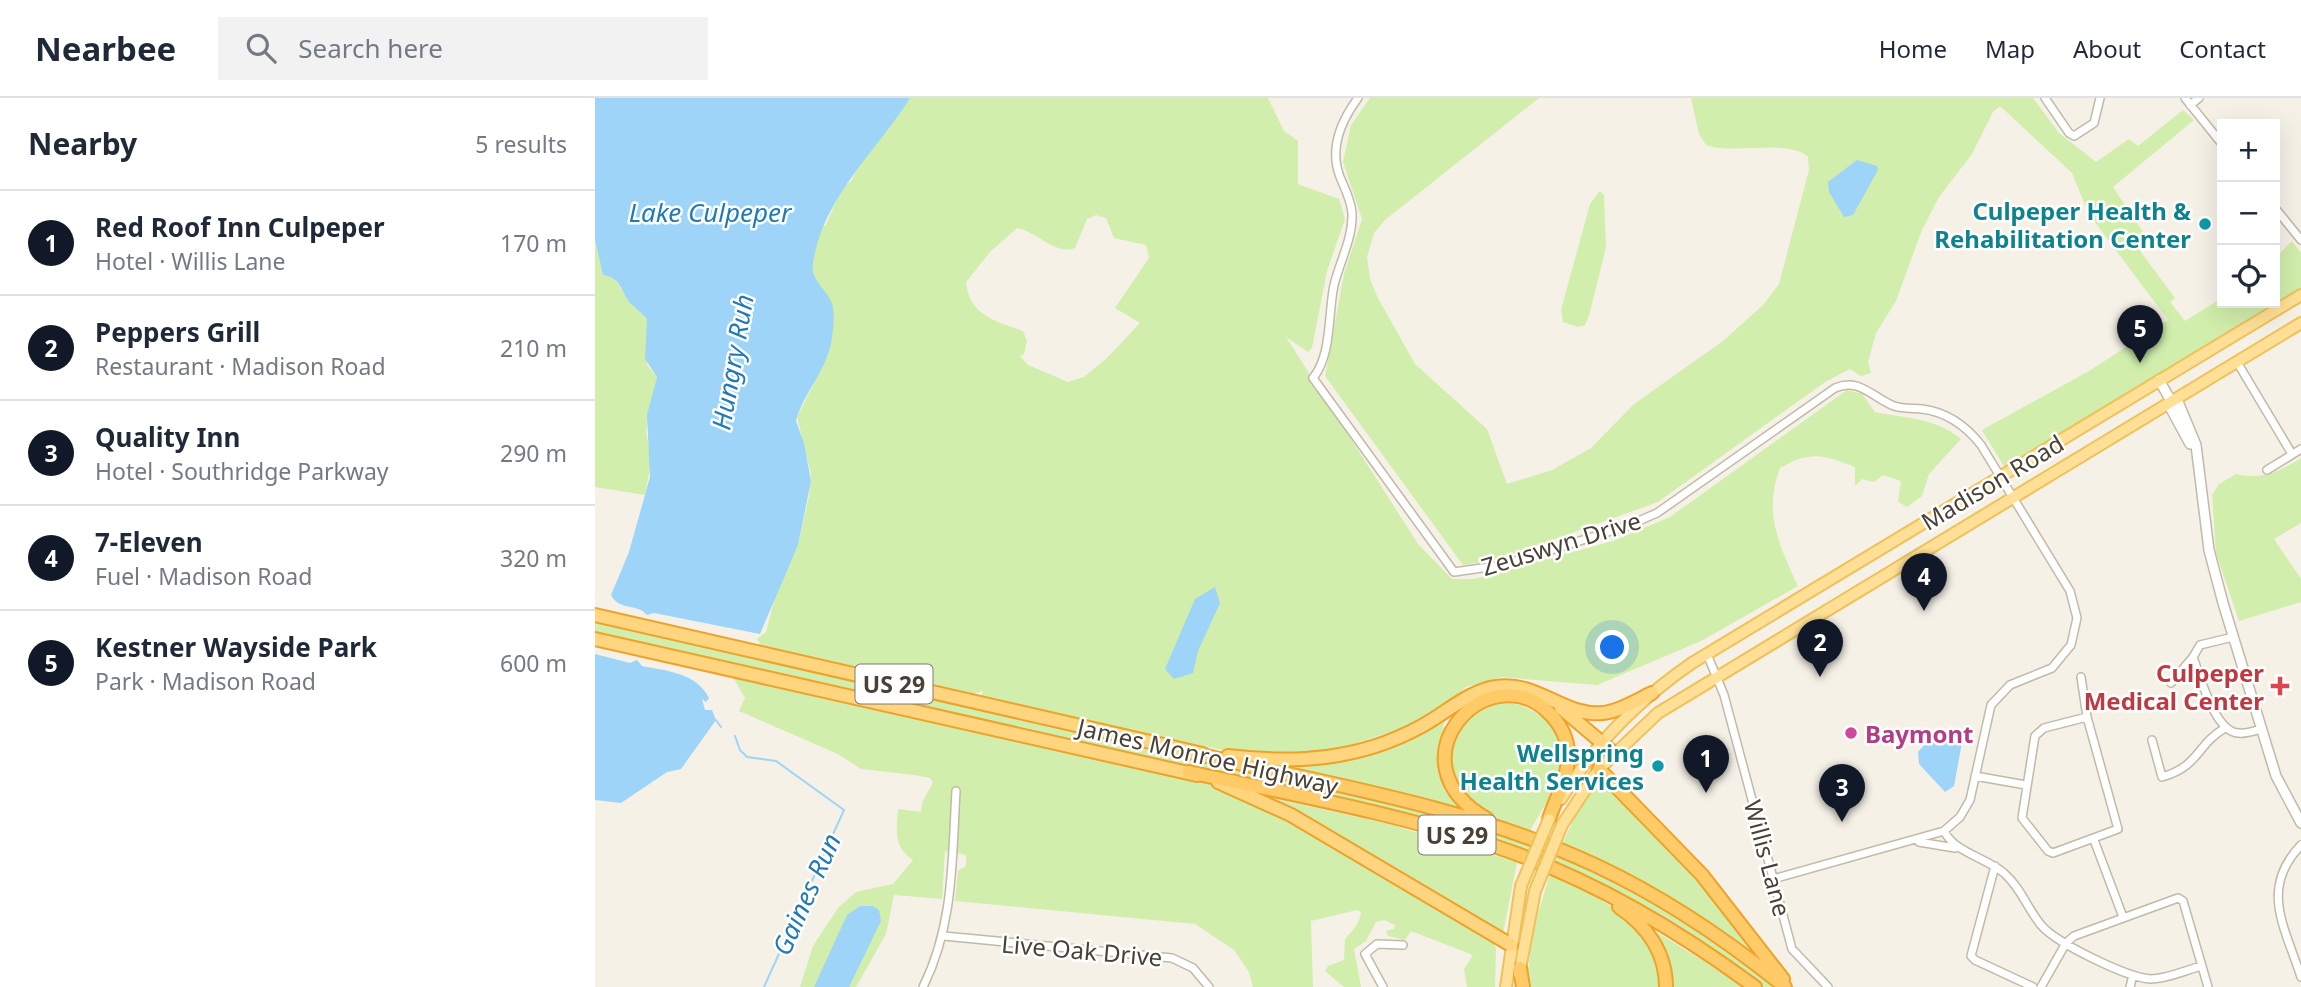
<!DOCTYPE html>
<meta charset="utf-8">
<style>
:root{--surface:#fff;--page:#f2f2f3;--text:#1f2937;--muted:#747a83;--line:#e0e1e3;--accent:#111827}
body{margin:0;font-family:"Noto Sans",sans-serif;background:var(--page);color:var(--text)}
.controls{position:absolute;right:21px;top:21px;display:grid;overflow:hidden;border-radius:0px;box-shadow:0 7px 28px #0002}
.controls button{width:63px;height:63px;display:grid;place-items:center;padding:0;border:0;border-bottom:2px solid var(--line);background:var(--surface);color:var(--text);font:35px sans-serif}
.you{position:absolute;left:1018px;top:550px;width:24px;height:24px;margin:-18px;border:5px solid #fff;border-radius:50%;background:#1a73e8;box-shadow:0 0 0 10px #1a73e833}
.badge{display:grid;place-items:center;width:46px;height:46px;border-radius:50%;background:var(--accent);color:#fff;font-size:23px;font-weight:700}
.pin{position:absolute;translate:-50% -58px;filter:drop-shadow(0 2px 4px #0008)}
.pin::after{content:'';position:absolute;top:37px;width:24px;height:21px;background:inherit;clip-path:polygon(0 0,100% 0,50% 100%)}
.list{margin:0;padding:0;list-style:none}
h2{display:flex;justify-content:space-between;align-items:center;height:91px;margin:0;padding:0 28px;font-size:30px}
h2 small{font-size:23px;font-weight:400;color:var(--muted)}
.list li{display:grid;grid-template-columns:46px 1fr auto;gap:21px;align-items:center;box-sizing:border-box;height:105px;padding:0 28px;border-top:2px solid var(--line)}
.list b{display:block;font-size:26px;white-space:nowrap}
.list p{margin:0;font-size:23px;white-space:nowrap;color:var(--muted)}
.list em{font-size:23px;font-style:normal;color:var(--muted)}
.icon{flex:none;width:38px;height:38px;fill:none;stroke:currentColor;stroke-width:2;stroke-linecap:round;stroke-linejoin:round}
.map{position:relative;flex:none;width:1706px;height:889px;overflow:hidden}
header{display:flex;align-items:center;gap:42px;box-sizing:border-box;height:98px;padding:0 35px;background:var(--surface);border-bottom:2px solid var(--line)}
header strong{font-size:33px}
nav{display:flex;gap:38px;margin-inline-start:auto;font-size:24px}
.search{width:490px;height:63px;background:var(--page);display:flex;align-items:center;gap:18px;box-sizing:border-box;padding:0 24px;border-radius:0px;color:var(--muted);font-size:26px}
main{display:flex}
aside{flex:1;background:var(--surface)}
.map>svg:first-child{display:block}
</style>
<header>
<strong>Nearbee</strong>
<div class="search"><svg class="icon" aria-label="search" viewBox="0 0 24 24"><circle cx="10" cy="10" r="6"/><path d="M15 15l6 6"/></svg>Search here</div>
<nav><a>Home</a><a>Map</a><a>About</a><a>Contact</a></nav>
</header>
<main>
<aside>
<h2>Nearby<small>5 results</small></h2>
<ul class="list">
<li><span class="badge">1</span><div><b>Red Roof Inn Culpeper</b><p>Hotel · Willis Lane</p></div><em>170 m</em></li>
<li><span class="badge">2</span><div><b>Peppers Grill</b><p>Restaurant · Madison Road</p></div><em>210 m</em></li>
<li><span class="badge">3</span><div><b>Quality Inn</b><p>Hotel · Southridge Parkway</p></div><em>290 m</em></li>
<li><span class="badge">4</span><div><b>7-Eleven</b><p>Fuel · Madison Road</p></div><em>320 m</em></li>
<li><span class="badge">5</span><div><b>Kestner Wayside Park</b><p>Park · Madison Road</p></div><em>600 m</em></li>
</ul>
</aside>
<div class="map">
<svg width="1706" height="889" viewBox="0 0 1706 889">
<rect width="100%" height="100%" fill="#f5f1e7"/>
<!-- green -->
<path fill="#d1eeac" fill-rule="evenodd" d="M314,0h359l16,33 14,10v43l41,15 6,20 -18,52 -15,77 -4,4 -22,-15 132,207 34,35h22l139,-38 57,-24 177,-127 15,4 13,18c33,7 59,5 86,27l-32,35 -7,22 -15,11 -9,-5 3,-21 -18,-6 -9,7 -12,-3 -7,7v-19c-31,-12 -44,-17 -75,1 -17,45 -1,77 18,118l-97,55 -104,44 -96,-8 -35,10 -27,24 -35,17 -77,24 -40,4 -46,-2 -260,-57 2,-6 -13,4 -46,-14 -147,-30 -17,-7 -3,-5 9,-7 10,-39 22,-48 11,-49 2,-22 -14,-57 31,-62 -34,-110 32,-20 15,-36 10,-8 10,-19zM501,117l10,3 8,20 32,7 3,13 -34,50 25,15 -33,35 -23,19 -16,5 -40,-17 -8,-9 4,-2 3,-13 -4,-10c-28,-10 -54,-16 -57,-49l24,-30 27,-24c19,3 39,28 58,20l12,-29z
M775,0h169l-154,122 -11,13 -7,24 3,22 8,19 37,66 72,65 20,55 45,-14 39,-22 43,-44 89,-63 40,-36 16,-21 30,-114 -1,-13c-18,-18 -74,-2 -102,-12l-7,-11 -8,-36h342l26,35 37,29 33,-23 9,7 45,-36 11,10 -81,67 30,45 -3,19 35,47 -5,4 15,19 37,-23v5h53v-45l17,-17 9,12v35l-296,180 -23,-38 107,-59 79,-51 -79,-106 -17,-41 -72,-67 -7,6 -21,42 -33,43 -17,33 -26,71 -20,32 -8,29 3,11 -10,3 -11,-7 -25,13 -167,120 -165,59 -30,4 -138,-189 19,-102 18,-55 -19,-57 8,-37z
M1005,93l4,4 2,52 -17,69 -4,9 -7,2 -15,-5 -2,-12 29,-106z
M0,142l8,35c19,4 17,16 27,28 5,5 12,10 17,16v46l10,12 -11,53 5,33 -6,32 -50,-8z
M1706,360v65l-27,16 27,40v23l-62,19 -23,-68 -4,-58 7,-11 17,-10c26,6 43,-2 65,-16z
M0,522l867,201c63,21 124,43 183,76 47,26 89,58 132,90h-15l-38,-29 -199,-106 -930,-218z
M138,579l480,108 38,13 242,143 3,7 -1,39h-28l-3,-18 9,-14 -62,-24 -6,9 -17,-4 -2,-5 8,-2 1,-4 -11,-5 -8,2 -10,19 -12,8 7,38h-17l-19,-16 3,-5 16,-6 1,-21c8,-10 14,-13 16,-27l-4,-2 -46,11 2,66h-60l-4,-15 -15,-22 -39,-26 -240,-23 3,-30 8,-5v-11l-21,-4 -3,48 -48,-4 -8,39 -30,53h-56l13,-41 25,-38 18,-16 37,-8 20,-24c-19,-13 -17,-27 -15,-51l23,3 1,-9 11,-21 -3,-4 -16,-3 -53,-6 -23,-15 -99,-43 6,-13z
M906,603c35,4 73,31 60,72 -7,20 -21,39 -31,58 -18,-7 -46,-13 -60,-26 -27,-27 -29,-73 5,-95 7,-4 18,-6 26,-9z
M850,620l-4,26 1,30 17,31 -2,2 -163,-36v-3l-4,-1 -1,-4 24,-2z
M1005,681l99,96 66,86c-63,-48 -130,-85 -202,-118l13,-29z
M667,698l126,28 129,38 -14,72z
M955,776c38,18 82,37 104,76 6,9 6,26 8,37h-136l7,-57z
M1047,825l103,64h-75z"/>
<!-- water -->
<path fill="#9dd4f8" d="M0,0h315c-34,54 -87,99 -97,165 -3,16 12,25 18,38 5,11 2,30 0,42 -5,28 -28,51 -35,78l8,22 7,38 -13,64 -38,89 -106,-21 -7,2c-10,-12 -28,-4 -36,-20l18,-43 21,-75 -3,-62 10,-38 -12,-18 2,-40c-5,-6 -12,-11 -17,-16 -10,-12 -7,-24 -27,-28l-8,-35z
M1262,62l20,6 1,4 -25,45 -9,2 -15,-25 -1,-10z
M620,489l5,16 -22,48 -5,22 -19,6 -9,-10 30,-70z
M0,556l35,9 7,-3 5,6c25,5 55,7 67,32l-3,4 -4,-3 3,11h7l4,10 -35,49 -14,3 -46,31 -26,-3z
M1358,631l10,3v5l-9,49 -9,6 -26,-28 -1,-12 11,-12z
M265,808h13l6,4 2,11 -32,66h-35l33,-72z"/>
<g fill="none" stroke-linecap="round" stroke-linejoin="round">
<!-- stream -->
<path stroke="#9dd4f8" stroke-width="2" d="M121,622l5,7
M140,638l5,14 7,7 29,4 68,49 -80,177"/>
<!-- minor casing -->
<g stroke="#c2b9a8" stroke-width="10">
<path id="minor" d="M763,0c-17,23 -29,51 -18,79 5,12 11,23 12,36 1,25 -12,48 -18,72 -6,28 -2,70 -21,93l141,194 49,-7 124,-39 30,-13 178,-125c24,-11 38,10 59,18 9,3 19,2 28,3 25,3 44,17 59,36l89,146 7,27 -6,27 -19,23 -42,17 -19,20 -21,95 -10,17 -16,14 -171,48
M1450,0l24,35 5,3 20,-13 6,-25
M1590,0l37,46
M1595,7l9,-7
M1680,110l26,32
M1642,264l55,92
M1672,372l34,-21
M1638,539l-33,8 -7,12c7,19 22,76 46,76 7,1 15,-2 22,-4
M1112,556l17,41 68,254 36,38
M1486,579l6,40
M1576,585l22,-26
M1492,619l31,112 -65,24 -5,-2 -26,-33 13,-82 9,-8z
M1557,642l10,37c38,-11 34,-32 63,-49
M1380,678l51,9
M1349,733c11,22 41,26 60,42 17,15 23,35 37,52 15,18 85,52 109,54 18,0 35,-9 52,-13
M1499,742l29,77
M1324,744l36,6
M1706,747c-42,44 -16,82 0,132
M1400,768l-24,90 4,4 58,27
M349,838l228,22 21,10 16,19
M328,889c31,-62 29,-128 33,-196
M788,889l-18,-33 12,-10 26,1
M1446,889l25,-44 8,-7 104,-38 5,3 25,86
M1535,889l3,-12"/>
</g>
<!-- tertiary casing -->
<g stroke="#c2b9a8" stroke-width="12">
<path id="tertiary" d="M1564,282l12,21v8l19,35
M1576,303l8,3 17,41 13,105 14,53 53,173 25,47"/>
</g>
<!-- primary casing -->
<g stroke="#f0c15a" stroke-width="14">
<path id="primary" d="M966,701c33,-55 79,-100 131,-136l609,-368
M967,727l37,-56 59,-56 643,-390
M924,876l16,-83
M911,889l15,-101"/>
</g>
<!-- trunk casing -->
<g stroke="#eea229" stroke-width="16">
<path id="trunk" d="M0,517l608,139
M0,541l602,136
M966,610l53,45
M633,658c68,8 131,4 192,-29 25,-13 48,-36 76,-40 40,-7 68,30 107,26 17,-2 34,-13 49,-20
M623,684l73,33 220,130"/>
</g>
<!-- motorway casing -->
<g stroke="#eea229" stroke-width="16">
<path id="motorway" d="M598,655c135,31 278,54 404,113 68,32 130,74 188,121
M1004,671l103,106 81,104
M594,674c101,22 206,41 305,74 95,31 181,82 261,141
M892,721c-99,-57 -1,-164 60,-108 14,13 22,28 21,47 0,20 -13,42 -19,61
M1024,809c28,19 47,46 47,80
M925,870l3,19"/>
</g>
<!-- minor -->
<use href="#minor" stroke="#fff" stroke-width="7"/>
<!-- tertiary -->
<use href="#tertiary" stroke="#fff" stroke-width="9"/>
<!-- primary -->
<use href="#primary" stroke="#ffe096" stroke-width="10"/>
<!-- trunk -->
<use href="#trunk" stroke="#ffd57f" stroke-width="12"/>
<!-- motorway -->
<use href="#motorway" stroke="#ffca68" stroke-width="12"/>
<!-- primary-bridge casing -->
<g stroke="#f0c15a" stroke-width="14" stroke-linecap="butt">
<path id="primary-bridge" d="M926,788l28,-67
M940,793l27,-66"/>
</g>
<!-- primary-bridge -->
<use href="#primary-bridge" stroke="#ffe096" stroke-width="10"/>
</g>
<!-- markers -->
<g fill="#0f9aa8" stroke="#fff" stroke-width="2.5">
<circle cx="1610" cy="126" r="7"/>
<circle cx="1063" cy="668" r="7"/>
</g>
<path fill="#e0444e" stroke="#fff" stroke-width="2.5" d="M1681.5 577.5h7v7h7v7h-7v7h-7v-7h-7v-7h7z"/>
<circle fill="#d1479c" stroke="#fff" stroke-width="2.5" cx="1256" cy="635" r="7"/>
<g text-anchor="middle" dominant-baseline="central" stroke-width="5" stroke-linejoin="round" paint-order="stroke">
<!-- shield labels -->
<g fill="#fff" stroke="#807a72" stroke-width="2">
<rect x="260.5" y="566.5" width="77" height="39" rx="5"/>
<rect x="823.5" y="717.5" width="77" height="39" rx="5"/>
</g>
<g font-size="23" font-weight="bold" fill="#494135">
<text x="299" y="586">US 29</text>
<text x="862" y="737">US 29</text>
</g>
<!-- culture labels -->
<g font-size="24" font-weight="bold" fill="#0d838f" stroke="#fff" text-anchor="end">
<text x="1596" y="112">Culpeper Health &amp;<tspan x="1596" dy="28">Rehabilitation Center</tspan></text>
<text x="1049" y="654">Wellspring<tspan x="1049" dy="28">Health Services</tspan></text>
</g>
<!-- street labels -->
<g font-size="24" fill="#494135" stroke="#fff">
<text transform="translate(1397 384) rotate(-31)">Madison Road</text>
<text transform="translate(966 445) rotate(-17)">Zeuswyn Drive</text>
<text transform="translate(613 658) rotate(13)">James Monroe Highway</text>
<text transform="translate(1173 760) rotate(75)">Willis Lane</text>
<text transform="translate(487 852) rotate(5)">Live Oak Drive</text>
</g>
<!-- health labels -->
<g font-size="24" font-weight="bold" fill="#be3a42" stroke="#fff" text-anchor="end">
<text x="1669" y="574">Culpeper<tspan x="1669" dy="28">Medical Center</tspan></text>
</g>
<!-- hotel labels -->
<g font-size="24" font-weight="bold" fill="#b23c85" stroke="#fff" text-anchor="start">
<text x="1270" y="635">Baymont</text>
</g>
<!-- water labels -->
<g font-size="26" font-style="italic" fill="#217ab8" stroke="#fff">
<text x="115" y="114">Lake Culpeper</text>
<text transform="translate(137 264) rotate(-80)">Hungry Ruh</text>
<text transform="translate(211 796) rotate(-66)">Gaines Run</text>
</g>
</g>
</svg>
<div class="controls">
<button>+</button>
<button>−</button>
<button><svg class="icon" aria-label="locate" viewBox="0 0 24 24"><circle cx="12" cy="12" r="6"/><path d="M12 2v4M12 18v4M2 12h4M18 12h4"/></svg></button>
</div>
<div class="you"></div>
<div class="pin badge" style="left:1111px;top:695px">1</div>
<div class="pin badge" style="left:1225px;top:579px">2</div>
<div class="pin badge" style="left:1247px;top:724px">3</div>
<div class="pin badge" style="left:1329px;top:513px">4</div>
<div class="pin badge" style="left:1545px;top:265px">5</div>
</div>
</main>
